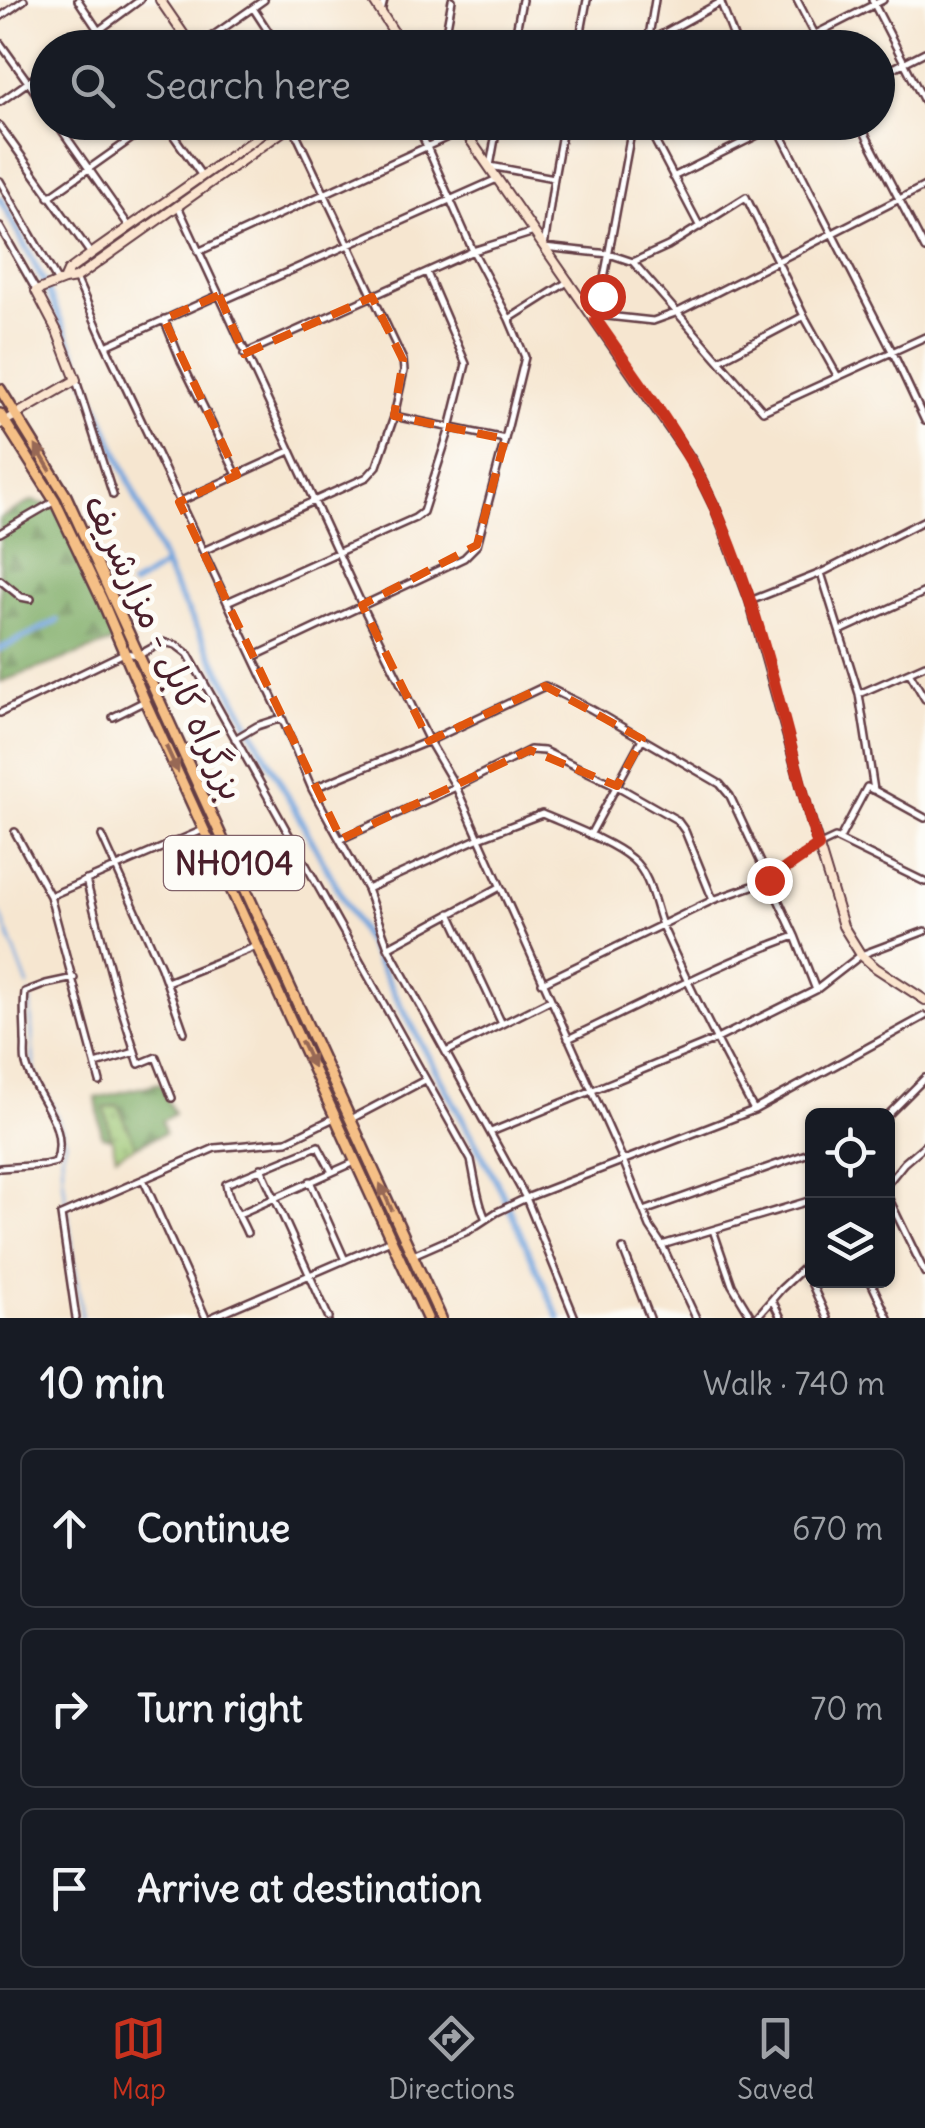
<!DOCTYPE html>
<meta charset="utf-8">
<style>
:root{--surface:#171b24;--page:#20242c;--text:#f1f3f6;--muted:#9ea1a6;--line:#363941;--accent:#c8321e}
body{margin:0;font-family:Delius,"Playpen Sans Arabic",sans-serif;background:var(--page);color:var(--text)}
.controls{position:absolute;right:30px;bottom:30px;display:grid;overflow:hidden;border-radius:15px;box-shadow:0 2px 8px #0004}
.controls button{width:90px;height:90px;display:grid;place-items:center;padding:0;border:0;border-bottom:2px solid var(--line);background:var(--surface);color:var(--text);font:50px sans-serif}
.stop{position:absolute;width:30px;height:30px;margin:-22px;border:8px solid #c8321e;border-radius:50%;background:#fff}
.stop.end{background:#c8321e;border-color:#fff;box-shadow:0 2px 10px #0008}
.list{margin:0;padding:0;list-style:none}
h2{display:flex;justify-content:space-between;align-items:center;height:130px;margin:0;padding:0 40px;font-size:42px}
h2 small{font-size:32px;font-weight:400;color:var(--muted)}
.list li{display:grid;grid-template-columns:65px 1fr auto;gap:30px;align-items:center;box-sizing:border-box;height:160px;margin:0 20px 20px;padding:0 20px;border:2px solid var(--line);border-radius:15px}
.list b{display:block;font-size:38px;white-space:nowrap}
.list em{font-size:32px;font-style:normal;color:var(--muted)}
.icon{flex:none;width:55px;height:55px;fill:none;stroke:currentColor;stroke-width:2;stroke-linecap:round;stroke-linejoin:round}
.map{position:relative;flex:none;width:925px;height:1318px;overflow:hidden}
.search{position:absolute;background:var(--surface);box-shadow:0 2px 8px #0004;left:30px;right:30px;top:30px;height:110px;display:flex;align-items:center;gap:25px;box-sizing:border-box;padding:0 35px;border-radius:55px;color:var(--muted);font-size:38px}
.sheet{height:670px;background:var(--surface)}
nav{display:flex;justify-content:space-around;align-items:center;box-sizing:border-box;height:140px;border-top:2px solid var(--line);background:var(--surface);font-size:28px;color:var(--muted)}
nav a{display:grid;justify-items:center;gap:5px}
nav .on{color:var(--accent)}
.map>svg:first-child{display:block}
</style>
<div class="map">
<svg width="925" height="1318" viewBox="0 0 925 1318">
<defs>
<pattern id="grass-dots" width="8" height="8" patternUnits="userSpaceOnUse" patternTransform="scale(2.5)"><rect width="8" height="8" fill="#9cc673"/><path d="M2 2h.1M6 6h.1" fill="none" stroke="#81a05f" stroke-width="1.8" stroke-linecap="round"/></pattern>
<pattern id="forest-firs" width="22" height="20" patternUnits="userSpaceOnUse" patternTransform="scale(2.5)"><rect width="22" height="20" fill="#7dab65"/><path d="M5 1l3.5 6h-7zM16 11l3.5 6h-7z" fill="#688b53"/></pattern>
</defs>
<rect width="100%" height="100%" fill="#fdfcf7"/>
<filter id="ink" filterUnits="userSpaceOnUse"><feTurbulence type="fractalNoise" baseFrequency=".01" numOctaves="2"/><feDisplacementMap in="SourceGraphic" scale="20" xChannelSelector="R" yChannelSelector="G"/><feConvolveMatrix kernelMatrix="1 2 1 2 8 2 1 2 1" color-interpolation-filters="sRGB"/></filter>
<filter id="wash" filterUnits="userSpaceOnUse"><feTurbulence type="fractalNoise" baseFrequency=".0048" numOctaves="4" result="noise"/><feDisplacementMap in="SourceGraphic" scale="40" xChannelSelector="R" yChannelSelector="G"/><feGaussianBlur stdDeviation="2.25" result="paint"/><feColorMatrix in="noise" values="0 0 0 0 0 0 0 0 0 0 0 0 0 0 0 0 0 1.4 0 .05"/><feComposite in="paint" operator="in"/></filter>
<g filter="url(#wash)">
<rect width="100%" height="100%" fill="#f6e6d0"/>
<!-- grass -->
<path fill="url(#grass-dots)" stroke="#73724f" stroke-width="2.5" d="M119,1105l17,41 -20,10 -12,-48z"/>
<!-- forest -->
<path fill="url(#forest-firs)" stroke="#646548" stroke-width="2.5" d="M32,501l25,6 64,132 -121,43v-164z
M160,1083l14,31 -12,7 3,12 -29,13 -18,-41 -14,3 7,30 -9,-2 -6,-38z"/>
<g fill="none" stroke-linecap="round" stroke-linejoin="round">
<!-- stream -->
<path stroke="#72a4dd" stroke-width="2.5" d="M0,912l28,74
M30,994l4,78 18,33 14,36 -4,14 1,23 19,140"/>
<!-- canal -->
<path stroke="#72a4dd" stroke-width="6" d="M0,198l46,88 128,300 327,604 58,128
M132,586l33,-21
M0,649l57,-28"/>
</g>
</g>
<g filter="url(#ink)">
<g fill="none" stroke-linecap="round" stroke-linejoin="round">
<!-- street casing -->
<g stroke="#643d44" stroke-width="10">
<path id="street" d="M78,0l20,30
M797,0l25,48
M872,0l53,103
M721,3l17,45
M253,8l26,40
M381,12l3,-12
M0,17l24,-17
M648,42l73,-40
M0,43l48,67
M75,48l65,-48
M195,48l69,-48
M443,48l9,-48
M513,48l9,-48
M578,48l9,-48
M647,48l8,-48
M788,48l95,-48
M878,76l47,-24
M0,102l48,-34
M56,122l73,104
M164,122l38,54
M416,122l57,129 36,68 16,38 -20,82
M498,122l-8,44 64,12
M564,122l-10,56 -10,69 65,7 24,8 130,149 162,-74
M645,122l55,105
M775,122l118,231 32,68
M859,122l66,127
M0,126l91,128
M673,177l111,-55
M0,181l58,101
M49,197l106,-75
M178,206l184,399 67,136 27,46 167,373 27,67 12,18 34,73
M0,227l36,63
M198,252l265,-122
M633,262l35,-16 78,-49 58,119 34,61
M76,278l30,68 176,372 30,71 55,100 21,58 138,251 49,120
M222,301l275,-122
M598,315l55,6 25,-9 247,-126
M597,316l36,-194
M164,319l17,42 56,114
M509,319l60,-38
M106,346l113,-51
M244,354l229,-103 61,-19
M720,360l84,-44
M76,380l37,115
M179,502l111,-51
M0,533l55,-32
M203,551l164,-74 10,-11 17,-49
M821,573l38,121 15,96 51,28
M0,580l21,17 10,2
M750,601l71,-28 104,-53
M227,602l188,-84 8,-6 27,-84 16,-64 -39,-91
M840,631l85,-39
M253,657l211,-99 13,-13 28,-106 -111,-23 10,-45 -1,-11 -111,-235
M909,672l16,27
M859,694l66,-29
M0,713l124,-60 15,2 24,-13 13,3 12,9 283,506c4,18 7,44 15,59
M113,717l32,-16
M235,739l22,-13 25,-8
M312,789l117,-48 116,-55 46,23 129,75 10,12 65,140 21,54
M15,832l35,64 50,186
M590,835l52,-96
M102,836l59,131 23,65
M341,839l115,-52 74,-37 14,1 73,35 60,34 8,11 28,69
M839,840l28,-53 6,3
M86,880l30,112 23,72 17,-7 16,41
M367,889l112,-51 63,-24c25,11 71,28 90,45 20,17 22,48 32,71 27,61 58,121 90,180
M50,896l153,-66
M450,913l52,111
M389,947l111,-60
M167,982l90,-36
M542,983l171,-83 56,-20 49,-34 17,-8 90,44
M568,1039c75,-35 149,-75 227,-103
M446,1052l104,-52
M96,1064l39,-12
M887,1116l38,-38
M351,1119l74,-39
M491,1132l224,-92 101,-50 45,-35 64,-24
M0,1168l44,-3 12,-3c14,-38 -22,-65 -30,-98 -2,-8 0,-15 -1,-24 0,-16 -2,-31 0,-48l21,-8 28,-6
M261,1168l68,150
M143,1179l63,139
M310,1181l35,79
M888,1183l16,-20 21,-18
M888,1197l37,76
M644,1211l168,-59
M239,1214l116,-52
M713,1230l19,55 20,33
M247,1233c-7,-17 -19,-32 -21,-49l92,-38 14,26
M662,1245l150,-45
M623,1249l27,69
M413,1255l55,-24 29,-19 29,-14 228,-88 171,-94
M804,1267l23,51
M870,1280l18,38
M772,1300l9,18
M76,1318l-15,-103 154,-67 72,-7 49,-24
M210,1318l181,-78
M756,1318l25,-29 31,-29"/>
</g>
<!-- secondary casing -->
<g stroke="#643d44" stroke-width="12">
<path id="secondary" d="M160,0l33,48
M373,0l31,48
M246,122l11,16
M458,122l234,339 24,49 34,91 59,213 34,112 18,29 15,13 49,32
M64,280l4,-9 23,-17 188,-132
M0,424l76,-44 -19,-49 -21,-40 28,-11 12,-2 220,-156"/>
</g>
<!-- highway casing -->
<g stroke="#643d44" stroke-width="14">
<path id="highway" d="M0,389l66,107 375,822
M0,414l55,87 47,99 43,101 282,617"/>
</g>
<!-- street -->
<use href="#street" stroke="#fff" stroke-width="5"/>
<!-- secondary -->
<use href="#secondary" stroke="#fbe5cf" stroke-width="8"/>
<!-- highway -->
<use href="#highway" stroke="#f5bf86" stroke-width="9"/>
</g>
<!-- one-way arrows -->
<defs><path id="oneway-solid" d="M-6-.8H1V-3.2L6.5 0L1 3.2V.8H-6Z" transform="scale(2.5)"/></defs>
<g fill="#976754">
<use href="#oneway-solid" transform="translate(43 458) rotate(-121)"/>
<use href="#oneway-solid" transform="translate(172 759) rotate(65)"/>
<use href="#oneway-solid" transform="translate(307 1054) rotate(65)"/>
<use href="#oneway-solid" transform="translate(386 1197) rotate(-114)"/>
</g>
</g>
<g fill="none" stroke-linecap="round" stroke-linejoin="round" filter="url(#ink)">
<!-- route -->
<path stroke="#c8321e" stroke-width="12" d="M602,296l-6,24c42,61 89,121 119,188 48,108 70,225 103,338l-49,34"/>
</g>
<!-- marked area -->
<path fill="none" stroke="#e0560e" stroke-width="8" stroke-dasharray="20 12" stroke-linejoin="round" d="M219,295l25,59 128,-57 31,63 -9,56 111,23 -28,106 -115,60 67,136 116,-55 97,53 -25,47 -87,-36 -189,89 -162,-337 58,-27 -73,-156z"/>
<g text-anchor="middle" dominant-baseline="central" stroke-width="10" stroke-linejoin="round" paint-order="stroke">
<!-- shield labels -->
<rect fill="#fdfcf7" stroke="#806168" stroke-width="2.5" x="164" y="836" width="140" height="54" rx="8"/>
<g font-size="32" font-weight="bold" fill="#4a1f2b">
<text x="234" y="863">NH0104</text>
</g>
<!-- street labels -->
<g font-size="35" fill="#4a1f2b" stroke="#fdfcf7">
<text transform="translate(165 647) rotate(65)">بزرگراه کابل - مزارشریف</text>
</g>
</g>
</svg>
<div class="controls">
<button><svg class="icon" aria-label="locate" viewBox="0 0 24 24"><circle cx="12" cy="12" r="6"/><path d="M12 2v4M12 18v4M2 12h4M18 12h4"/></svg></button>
<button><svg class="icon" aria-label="layers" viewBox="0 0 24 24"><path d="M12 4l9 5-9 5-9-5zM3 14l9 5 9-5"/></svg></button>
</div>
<div class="stop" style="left:602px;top:296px"></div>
<div class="stop end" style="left:769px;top:880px"></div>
<div class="search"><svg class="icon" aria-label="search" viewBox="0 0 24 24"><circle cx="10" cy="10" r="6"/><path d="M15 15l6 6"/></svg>Search here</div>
</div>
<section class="sheet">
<h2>10 min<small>Walk · 740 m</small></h2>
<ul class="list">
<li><svg class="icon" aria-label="ahead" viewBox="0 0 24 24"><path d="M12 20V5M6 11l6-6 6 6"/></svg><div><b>Continue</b></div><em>670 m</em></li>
<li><svg class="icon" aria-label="right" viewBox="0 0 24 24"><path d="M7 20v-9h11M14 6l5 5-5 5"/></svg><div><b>Turn right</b></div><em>70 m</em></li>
<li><svg class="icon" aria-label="arrive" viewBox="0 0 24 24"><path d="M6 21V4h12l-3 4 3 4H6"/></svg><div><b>Arrive at destination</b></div></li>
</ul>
</section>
<nav>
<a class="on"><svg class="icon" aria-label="map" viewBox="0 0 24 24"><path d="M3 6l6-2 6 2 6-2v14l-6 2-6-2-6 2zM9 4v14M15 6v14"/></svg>Map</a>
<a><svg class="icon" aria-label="directions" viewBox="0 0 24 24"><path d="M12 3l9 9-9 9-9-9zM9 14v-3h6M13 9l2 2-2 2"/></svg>Directions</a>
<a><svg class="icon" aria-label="saved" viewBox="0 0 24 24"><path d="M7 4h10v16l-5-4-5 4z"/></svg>Saved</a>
</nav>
